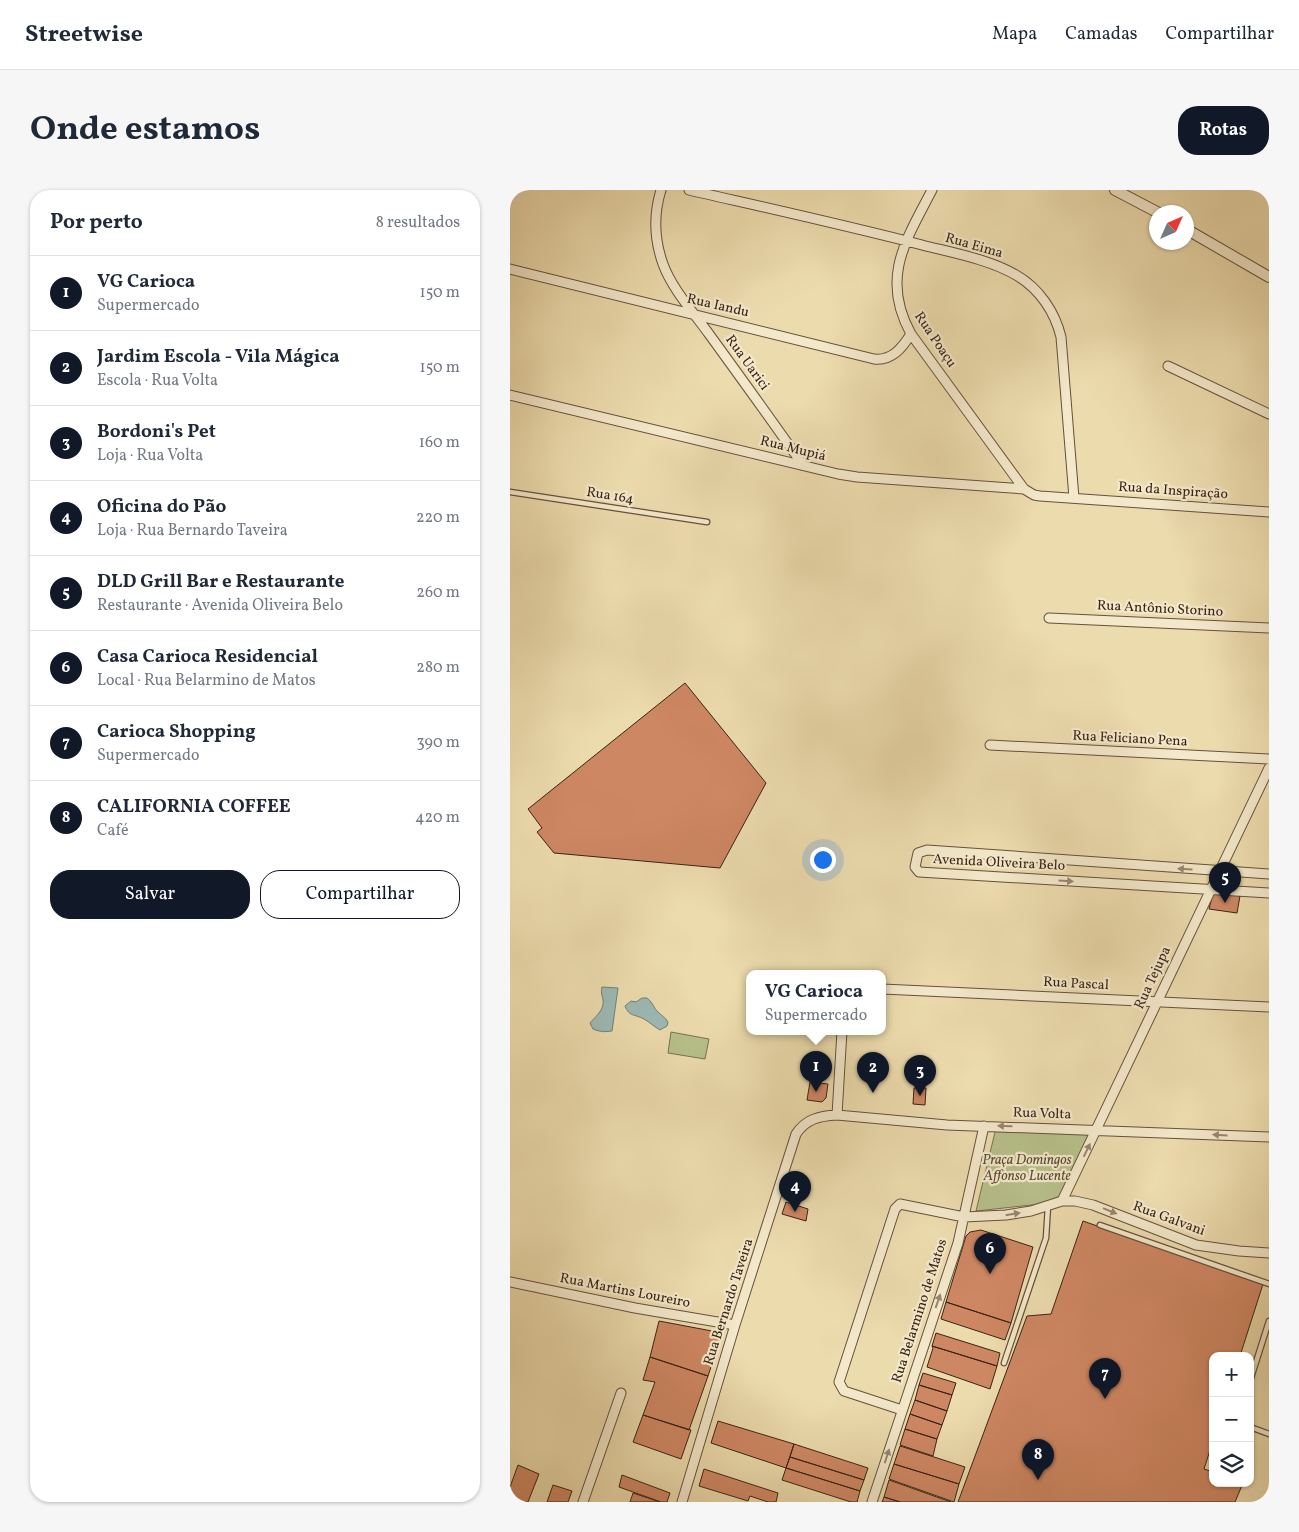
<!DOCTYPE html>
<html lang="pt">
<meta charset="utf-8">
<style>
:root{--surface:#fff;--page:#f6f6f7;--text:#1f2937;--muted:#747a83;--line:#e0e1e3;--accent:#111827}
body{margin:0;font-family:Vollkorn,serif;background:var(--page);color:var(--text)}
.controls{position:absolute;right:15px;bottom:15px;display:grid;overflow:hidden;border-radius:10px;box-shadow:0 1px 4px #0004}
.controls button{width:45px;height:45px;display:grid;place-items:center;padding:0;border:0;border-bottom:1px solid var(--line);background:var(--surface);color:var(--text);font:25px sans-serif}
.compass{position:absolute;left:639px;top:15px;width:45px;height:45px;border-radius:50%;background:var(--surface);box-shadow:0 1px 4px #0004;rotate:45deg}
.you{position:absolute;left:312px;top:669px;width:18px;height:18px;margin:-12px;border:4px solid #fff;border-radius:50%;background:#1a73e8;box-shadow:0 0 0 8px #1a73e833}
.badge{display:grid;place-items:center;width:32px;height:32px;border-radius:50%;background:var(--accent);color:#fff;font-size:16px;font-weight:700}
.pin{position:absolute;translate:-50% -41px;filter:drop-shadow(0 1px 2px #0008)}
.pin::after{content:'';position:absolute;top:26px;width:18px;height:15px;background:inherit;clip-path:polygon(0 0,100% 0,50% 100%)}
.popup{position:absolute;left:236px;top:780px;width:140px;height:65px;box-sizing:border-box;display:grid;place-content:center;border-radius:10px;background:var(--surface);filter:drop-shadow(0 1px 4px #0005);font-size:16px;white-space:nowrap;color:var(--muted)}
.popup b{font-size:19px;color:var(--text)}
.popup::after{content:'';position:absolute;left:50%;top:100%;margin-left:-10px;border:10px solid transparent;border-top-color:var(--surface)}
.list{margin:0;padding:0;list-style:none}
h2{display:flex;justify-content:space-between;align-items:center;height:65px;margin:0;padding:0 20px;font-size:21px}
h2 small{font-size:16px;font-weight:400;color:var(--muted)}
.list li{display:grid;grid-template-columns:32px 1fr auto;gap:15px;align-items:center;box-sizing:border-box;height:75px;padding:0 20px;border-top:1px solid var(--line)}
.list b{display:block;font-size:19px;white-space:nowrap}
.list p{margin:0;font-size:16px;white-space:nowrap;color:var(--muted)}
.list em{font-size:16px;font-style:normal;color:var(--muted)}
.actions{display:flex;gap:10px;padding:15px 20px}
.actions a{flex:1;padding:11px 0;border:1px solid var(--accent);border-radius:20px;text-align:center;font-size:18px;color:var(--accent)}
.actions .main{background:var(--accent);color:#fff}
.icon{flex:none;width:28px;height:28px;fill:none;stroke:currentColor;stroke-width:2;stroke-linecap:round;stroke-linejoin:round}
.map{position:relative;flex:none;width:759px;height:1312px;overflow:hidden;border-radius:20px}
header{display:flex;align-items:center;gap:30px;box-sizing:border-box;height:70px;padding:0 25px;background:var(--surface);border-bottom:1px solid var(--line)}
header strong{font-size:24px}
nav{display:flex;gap:28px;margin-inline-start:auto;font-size:18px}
.intro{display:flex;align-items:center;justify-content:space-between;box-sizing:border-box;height:120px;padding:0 30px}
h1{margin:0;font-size:35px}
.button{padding:12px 22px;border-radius:20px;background:var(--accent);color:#fff;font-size:18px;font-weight:700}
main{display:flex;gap:30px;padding:0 30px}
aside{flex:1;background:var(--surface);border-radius:20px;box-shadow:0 1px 4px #0004}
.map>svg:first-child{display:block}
</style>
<header>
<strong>Streetwise</strong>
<nav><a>Mapa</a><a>Camadas</a><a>Compartilhar</a></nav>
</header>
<div class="intro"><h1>Onde estamos</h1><a class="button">Rotas</a></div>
<main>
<aside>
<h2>Por perto<small>8 resultados</small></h2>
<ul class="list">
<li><span class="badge">1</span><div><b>VG Carioca</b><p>Supermercado</p></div><em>150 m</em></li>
<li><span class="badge">2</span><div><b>Jardim Escola - Vila Mágica</b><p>Escola · Rua Volta</p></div><em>150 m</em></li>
<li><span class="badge">3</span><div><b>Bordoni's Pet</b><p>Loja · Rua Volta</p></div><em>160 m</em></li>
<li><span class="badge">4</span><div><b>Oficina do Pão</b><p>Loja · Rua Bernardo Taveira</p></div><em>220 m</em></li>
<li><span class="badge">5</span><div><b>DLD Grill Bar e Restaurante</b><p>Restaurante · Avenida Oliveira Belo</p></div><em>260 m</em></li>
<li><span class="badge">6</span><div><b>Casa Carioca Residencial</b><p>Local · Rua Belarmino de Matos</p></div><em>280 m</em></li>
<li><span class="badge">7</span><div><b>Carioca Shopping</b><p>Supermercado</p></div><em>390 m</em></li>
<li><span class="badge">8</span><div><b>CALIFORNIA COFFEE</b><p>Café</p></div><em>420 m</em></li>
</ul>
<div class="actions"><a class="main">Salvar</a><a>Compartilhar</a></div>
</aside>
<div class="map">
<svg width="759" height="1312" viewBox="0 0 759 1312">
<rect width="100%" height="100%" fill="#ecdbad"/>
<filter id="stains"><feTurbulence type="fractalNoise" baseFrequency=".004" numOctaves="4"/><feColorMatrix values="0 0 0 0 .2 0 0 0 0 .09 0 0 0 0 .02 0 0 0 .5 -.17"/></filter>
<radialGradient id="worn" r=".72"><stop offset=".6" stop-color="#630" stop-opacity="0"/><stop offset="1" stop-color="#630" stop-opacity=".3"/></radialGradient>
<!-- green -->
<path fill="#b7c08a" stroke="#787250" d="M161,842l38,7 -4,20 -37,-6z
M486,938l90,4 4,9 -30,57 -10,5 -74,8z"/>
<!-- water -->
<path fill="#9cb9b4" stroke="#747d75" d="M92,797l16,1 -6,43c-7,1 -12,1 -19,-2l-3,-6c5,-6 12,-11 13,-19 1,-6 -3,-10 -1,-17z
M132,808h5c7,6 6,9 11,14 4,4 7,5 10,10l-1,4 -7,4c-5,-3 -11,-8 -16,-11 -9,-5 -15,-2 -19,-13l6,-5 5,1z"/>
<!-- building -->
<path fill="#ce8763" stroke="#392316" d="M175,493l81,100 -46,85 -166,-15 -17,-21 5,-4 -14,-19z
M703,703l27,3 -3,17 -28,-4z
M300,892l18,2 -2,14 -4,4 -15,-2z
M404,898h12l-1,17 -12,-1z
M276,1012l22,7 -2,12 -24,-7z
M573,1031l180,63 -23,72h-27v85l-9,28 9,3v11h30l-8,19h-277l69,-186 24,-2z
M471,1040l52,17 -22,76 -65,-21 20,-66 4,-4z
M436,1112l65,21 -6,17 -64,-21z
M149,1131l53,10 6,3 1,9 -11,33 -58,-19z
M426,1143l64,20 -3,13 -65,-20z
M422,1156l65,20 -7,23 -63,-22 6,-19z
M140,1167l58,19 -19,54 -46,-15 12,-33 -12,-2z
M413,1183l33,10 -4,12 -33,-10z
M409,1195l33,10 -5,16 -32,-11z
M405,1210l32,11 -5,14 -32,-11z
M400,1224l32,11 -5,14 -32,-10z
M133,1225l48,15 -10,29 -48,-17z
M208,1231l76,23 -8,24 -75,-25z
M395,1239l32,10 -4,17 -33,-11z
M284,1254l74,24 -4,12 -74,-23z
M390,1256l65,21 -6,17 -65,-20z
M280,1267l74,23 -4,11 -74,-23z
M384,1274l65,20 -5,18 -65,-23z
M8,1275l21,9 -11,28h-18v-15z
M276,1278l74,23 -3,11h-6l-69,-22z
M194,1279l74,24 -2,9h-8l-18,-6 -2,5 -49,-15z
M112,1285l48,18 -3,9h-6l-42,-15z
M379,1290l62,22h-50l-17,-5z
M43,1295l19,6 -4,11h-21z
M123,1303l27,9h-30z
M374,1307l15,5h-17z"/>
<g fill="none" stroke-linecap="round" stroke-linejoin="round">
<!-- service casing -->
<g stroke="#66513c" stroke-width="7">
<path id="service" d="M0,302l197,30
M590,1035l169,59
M494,1173l42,-125 2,-32
M740,1191l19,-60
M740,1237l19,7"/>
</g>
<!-- minor casing -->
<g stroke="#66513c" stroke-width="11">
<path id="minor" d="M151,0c-8,26 -7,49 2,74 9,25 31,49 46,70 32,44 63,87 94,131
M179,0c78,18 156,35 233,55 31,8 66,14 94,30 23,13 39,37 45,62l13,161
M422,0c-26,50 -52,88 -21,144l113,155
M0,79l364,90c18,2 28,-11 37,-25
M658,176l101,48
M0,205l328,79 19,3 167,12 10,6 6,1 229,16
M539,428l220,10
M480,555l279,14
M759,684l-342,-24 -9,3 -3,14 4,5 350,21
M372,799l387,18
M327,925l5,-84
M552,1011l207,-433
M0,1092l125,26 100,17
M392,1220l-58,-19 -5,-9 56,-173 5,-5 64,13 42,-2 25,-4 31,-10h13l18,4 103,40 43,6 30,2
M73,1312l38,-109
M172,1312l53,-177 61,-191c10,-15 23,-18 41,-19l110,10 322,12
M362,1312l86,-259 26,-117"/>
</g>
<!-- tertiary casing -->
<g stroke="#66513c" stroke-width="12">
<path id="tertiary" d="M605,0l42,22
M676,39l83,48"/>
</g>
<!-- service -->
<use href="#service" stroke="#f3e8ca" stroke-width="4.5"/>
<!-- minor -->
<use href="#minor" stroke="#f3e8ca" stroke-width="9"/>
<!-- tertiary -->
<use href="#tertiary" stroke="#f3e8ca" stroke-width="10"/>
</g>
<!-- one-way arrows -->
<defs><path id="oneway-solid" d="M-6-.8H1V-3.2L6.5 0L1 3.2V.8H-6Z" transform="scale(1.25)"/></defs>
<g fill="#968670">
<use href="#oneway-solid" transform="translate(675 679) rotate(-176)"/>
<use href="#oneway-solid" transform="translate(556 691) rotate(4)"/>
<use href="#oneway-solid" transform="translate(495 936) rotate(-178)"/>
<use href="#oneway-solid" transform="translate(710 945) rotate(-177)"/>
<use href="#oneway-solid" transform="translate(577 960) rotate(-64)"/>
<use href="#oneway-solid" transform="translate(600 1021) rotate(22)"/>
<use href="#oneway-solid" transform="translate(503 1024) rotate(-9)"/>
<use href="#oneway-solid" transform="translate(428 1111) rotate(-71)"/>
<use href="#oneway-solid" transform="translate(377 1266) rotate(-72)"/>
</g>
<g text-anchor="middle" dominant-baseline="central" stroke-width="4.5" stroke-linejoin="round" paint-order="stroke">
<!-- street labels -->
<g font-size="14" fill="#392316" stroke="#f3e8ca">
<text transform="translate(464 56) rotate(16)">Rua Eima</text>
<text transform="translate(208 116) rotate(13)">Rua Iandu</text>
<text transform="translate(425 150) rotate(56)">Rua Poaçu</text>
<text transform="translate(237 173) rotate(54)">Rua Uarici</text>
<text transform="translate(283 259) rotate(14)">Rua Mupiá</text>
<text transform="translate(663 301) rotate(4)">Rua da Inspiração</text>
<text transform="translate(100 306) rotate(9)">Rua 164</text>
<text transform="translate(650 419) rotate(3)">Rua Antônio Storino</text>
<text transform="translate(620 549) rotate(3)">Rua Feliciano Pena</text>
<text transform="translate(489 673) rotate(3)">Avenida Oliveira Belo</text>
<text transform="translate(643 788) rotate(-65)">Rua Tejupa</text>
<text transform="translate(566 794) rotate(3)">Rua Pascal</text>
<text transform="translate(532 924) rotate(2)">Rua Volta</text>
<text transform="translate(659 1029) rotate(20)">Rua Galvani</text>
<text transform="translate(115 1101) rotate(11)">Rua Martins Loureiro</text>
<text transform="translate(219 1112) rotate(-72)">Rua Bernardo Taveira</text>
<text transform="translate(410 1121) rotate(-72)">Rua Belarmino de Matos</text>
</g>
<!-- park labels -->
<g font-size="14" font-style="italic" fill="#584a33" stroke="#f3e8ca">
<text x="517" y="970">Praça Domingos<tspan x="517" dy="16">Affonso Lucente</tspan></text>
</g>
</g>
<rect width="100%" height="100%" filter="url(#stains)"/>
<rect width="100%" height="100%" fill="url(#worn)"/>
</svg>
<div class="controls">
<button>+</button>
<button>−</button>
<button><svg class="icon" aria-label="layers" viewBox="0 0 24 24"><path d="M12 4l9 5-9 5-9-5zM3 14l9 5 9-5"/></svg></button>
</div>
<svg class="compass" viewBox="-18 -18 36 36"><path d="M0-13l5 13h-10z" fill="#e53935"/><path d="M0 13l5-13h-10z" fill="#747a83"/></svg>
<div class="you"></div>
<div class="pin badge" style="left:306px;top:902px">1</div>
<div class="popup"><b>VG Carioca</b>Supermercado</div>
<div class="pin badge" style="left:363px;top:903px">2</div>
<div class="pin badge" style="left:410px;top:906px">3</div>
<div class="pin badge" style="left:285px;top:1022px">4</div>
<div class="pin badge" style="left:715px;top:713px">5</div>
<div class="pin badge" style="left:480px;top:1084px">6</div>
<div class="pin badge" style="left:595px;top:1209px">7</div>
<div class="pin badge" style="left:528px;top:1290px">8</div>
</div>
</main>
